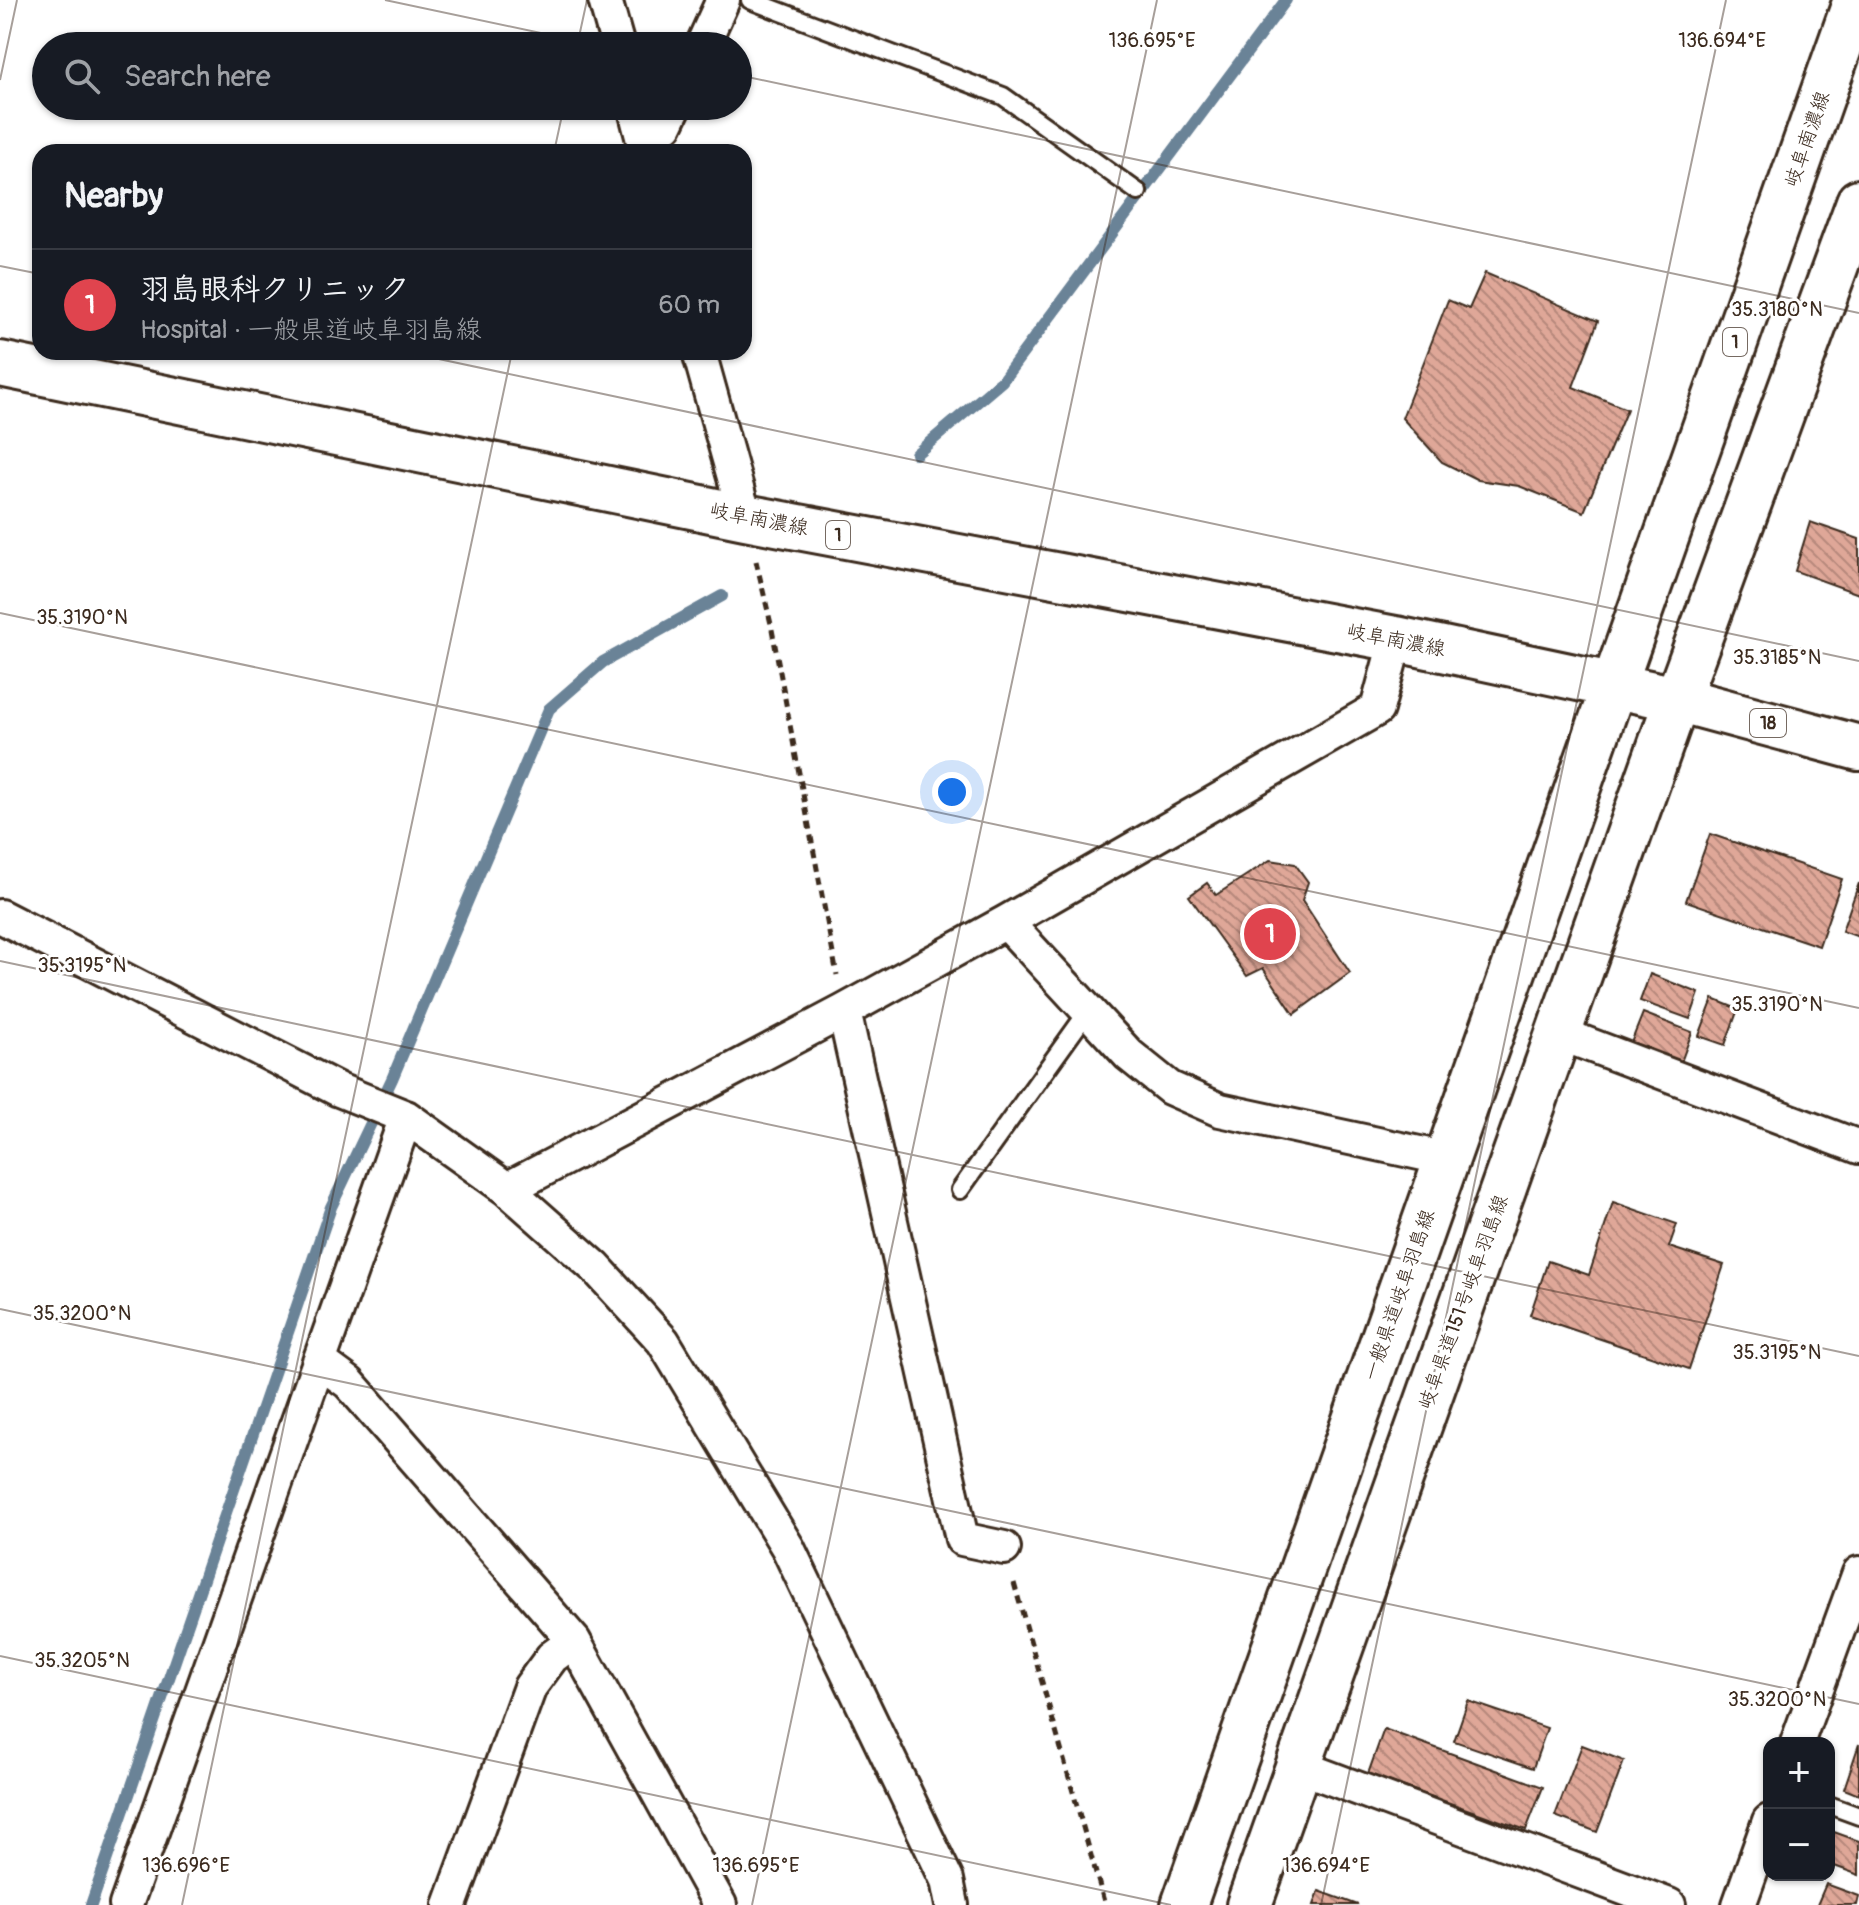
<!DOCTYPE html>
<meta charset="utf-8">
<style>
:root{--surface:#171b24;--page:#242831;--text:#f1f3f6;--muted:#9ea1a6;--line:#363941;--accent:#c8321e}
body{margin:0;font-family:Pangolin,"Klee One",sans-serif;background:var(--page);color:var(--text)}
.controls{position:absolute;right:24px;bottom:24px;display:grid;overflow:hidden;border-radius:16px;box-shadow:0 2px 6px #0004}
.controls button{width:72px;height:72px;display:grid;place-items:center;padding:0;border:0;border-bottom:2px solid var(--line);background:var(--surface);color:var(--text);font:40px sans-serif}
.you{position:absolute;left:952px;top:792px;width:28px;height:28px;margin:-20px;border:6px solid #fff;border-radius:50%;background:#1a73e8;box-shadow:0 0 0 12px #1a73e833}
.badge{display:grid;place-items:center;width:52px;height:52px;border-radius:50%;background:var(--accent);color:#fff;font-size:26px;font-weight:700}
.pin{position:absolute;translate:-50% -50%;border:4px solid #fff;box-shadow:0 2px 8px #0006}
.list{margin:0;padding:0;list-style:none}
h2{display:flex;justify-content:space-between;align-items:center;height:104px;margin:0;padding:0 32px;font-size:34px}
h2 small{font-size:26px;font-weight:400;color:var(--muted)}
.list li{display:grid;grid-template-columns:52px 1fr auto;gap:24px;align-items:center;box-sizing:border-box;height:112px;padding:0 32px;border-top:2px solid var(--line)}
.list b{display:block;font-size:30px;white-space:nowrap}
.list p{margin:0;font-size:26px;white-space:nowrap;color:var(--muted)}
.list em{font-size:26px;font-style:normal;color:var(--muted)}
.icon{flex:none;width:44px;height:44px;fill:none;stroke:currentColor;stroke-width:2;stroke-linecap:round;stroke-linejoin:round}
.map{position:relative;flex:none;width:1859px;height:1905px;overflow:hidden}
.search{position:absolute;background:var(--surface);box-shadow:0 2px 6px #0004;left:32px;top:32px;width:720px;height:88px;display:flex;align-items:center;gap:20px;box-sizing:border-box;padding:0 28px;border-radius:44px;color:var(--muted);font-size:30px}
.panel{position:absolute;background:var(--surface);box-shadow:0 2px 6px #0004;left:32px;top:144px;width:720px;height:216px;border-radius:24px}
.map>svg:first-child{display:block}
</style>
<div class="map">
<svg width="1859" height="1905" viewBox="0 0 1859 1905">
<defs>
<pattern id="building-back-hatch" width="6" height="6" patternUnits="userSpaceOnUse" patternTransform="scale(2)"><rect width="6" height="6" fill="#dfa798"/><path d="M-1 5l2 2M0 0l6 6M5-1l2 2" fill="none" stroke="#b6887b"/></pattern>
</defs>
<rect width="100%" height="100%" fill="#fff"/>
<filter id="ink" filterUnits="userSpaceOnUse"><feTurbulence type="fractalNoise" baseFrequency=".0125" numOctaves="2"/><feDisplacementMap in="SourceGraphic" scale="16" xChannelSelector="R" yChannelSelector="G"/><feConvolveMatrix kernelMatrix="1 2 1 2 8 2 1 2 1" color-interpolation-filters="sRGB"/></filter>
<g filter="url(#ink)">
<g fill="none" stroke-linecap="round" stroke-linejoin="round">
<!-- stream -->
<path stroke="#6a8397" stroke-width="12" d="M916,454l86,-73 284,-381
M91,1905l240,-698 61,-128 157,-370 54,-47 119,-66"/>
</g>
<!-- building -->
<path fill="url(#building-back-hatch)" stroke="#3b2a1e" stroke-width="2" d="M1485,273l113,48 -25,66 54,22 -43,103 -65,-26 -41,-6 -36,-18 -40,-44 46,-118 21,9z
M1810,522l49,17v55l-64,-23z
M1710,834l132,45 -23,67 -133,-45z
M1270,860l25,4 13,18 -6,18 48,73 -56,41 -31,-46 -16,8 -58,-80 18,-13 9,12z
M1859,883v54l-17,-6z
M1650,974l49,19 -9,26 -50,-18z
M1713,999l25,10 -13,36 -26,-9z
M1643,1013l49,19 -11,30 -50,-19z
M1613,1202l64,22 -8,23 55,18 -35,104 -159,-54 18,-54 41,14z
M1468,1701l79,27 -14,40 -79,-27z
M1384,1729l159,58 -17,43 -158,-56z
M1859,1744v51l-15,-6z
M1582,1745l42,16 -27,71 -42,-16z
M1834,1832l25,9v34l-30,-11v-17z
M1826,1884l33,12 -2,9h-40z
M1319,1891l39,14h-44z"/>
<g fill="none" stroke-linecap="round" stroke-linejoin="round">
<!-- lane casing -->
<g stroke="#3b2a1e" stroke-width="22">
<path id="lane" d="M750,0l253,96 135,96
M960,1190l128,-179
M1829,1805l30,11"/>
</g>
<!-- street casing -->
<g stroke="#3b2a1e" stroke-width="38">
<path id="street" d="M605,0l13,46
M702,46l21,-46
M634,106l12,46
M642,137l24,-12 9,-19
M699,352l46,165
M0,916l339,174 67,27 101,72 89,79 67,73 125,207 159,332 5,25
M1006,922l123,133 41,33 50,22 227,49
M844,1011l118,528 42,9
M1558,1033l301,114
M507,1189l337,-178 162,-89 371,-213 19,-70
M319,1361l30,22 225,258 146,264
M1797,1743l62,-170
M1298,1766l371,139
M126,1905l280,-788
M450,1905l80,-218 22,-30 22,-16
M1739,1905l30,-84"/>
</g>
<!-- secondary casing -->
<g stroke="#3b2a1e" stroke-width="50">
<path id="secondary" d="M1184,1905l430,-1220
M1249,1905l428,-1206"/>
</g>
<!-- primary casing -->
<g stroke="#3b2a1e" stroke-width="50">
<path id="primary" d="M0,364l745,153 651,122 281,60 182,49
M1614,685l242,-685
M1677,699l182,-497"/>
</g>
<!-- path -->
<path stroke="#3b2a1e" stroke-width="5" stroke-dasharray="8 6" stroke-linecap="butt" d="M756,561l15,63 66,351
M1014,1583l91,322"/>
<!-- lane -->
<use href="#lane" stroke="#fff" stroke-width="16"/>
<!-- street -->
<use href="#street" stroke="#fff" stroke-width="32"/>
<!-- secondary -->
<use href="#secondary" stroke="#fff" stroke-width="44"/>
<!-- primary -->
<use href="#primary" stroke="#fff" stroke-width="44"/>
</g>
</g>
<!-- ticks -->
<path fill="none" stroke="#3b2a1e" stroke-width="2" stroke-opacity="0.45" d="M385,0l217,46M577,46l10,-46M738,75l1121,238M0,80l17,-80M554,152l10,-46M0,266l40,8M406,352l1453,309M0,613l1859,395M0,961l1859,395M0,1309l1859,395M0,1656l1171,249M182,1905l330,-1553M752,1905l405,-1905M1321,1905l405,-1905"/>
<g text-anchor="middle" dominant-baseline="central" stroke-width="6" stroke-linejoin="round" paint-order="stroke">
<!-- shield labels -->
<g fill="#fff" stroke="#766a62" stroke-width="2">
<rect x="1723" y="328" width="24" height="28" rx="6"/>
<rect x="826" y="521" width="24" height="28" rx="6"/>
<rect x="1750" y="709" width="36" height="28" rx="6"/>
</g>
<g font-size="18" font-weight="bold" fill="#3b2a1e">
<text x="1735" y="342">1</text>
<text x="838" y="535">1</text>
<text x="1768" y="723">18</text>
</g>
<!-- street labels -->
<g font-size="20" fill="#3b2a1e" stroke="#fff">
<text transform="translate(1807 139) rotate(-71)">岐阜南濃線</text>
<text transform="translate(759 519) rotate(11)">岐阜南濃線</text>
<text transform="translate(1396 640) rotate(11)">岐阜南濃線</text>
<text transform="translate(1399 1295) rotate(-71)">一般県道岐阜羽島線</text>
<text transform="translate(1463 1302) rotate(-70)">岐阜県道151号岐阜羽島線</text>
</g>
</g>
<g font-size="20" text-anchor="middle" fill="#3b2a1e" stroke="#fff" stroke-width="6" stroke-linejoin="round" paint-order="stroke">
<text x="1152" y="47">136.695°E</text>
<text x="1722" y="47">136.694°E</text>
<text x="1777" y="316">35.3180°N</text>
<text x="82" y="624">35.3190°N</text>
<text x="1777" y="664">35.3185°N</text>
<text x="82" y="972">35.3195°N</text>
<text x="1777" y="1011">35.3190°N</text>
<text x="82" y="1320">35.3200°N</text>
<text x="1777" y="1359">35.3195°N</text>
<text x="82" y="1667">35.3205°N</text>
<text x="1777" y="1706">35.3200°N</text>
<text x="186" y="1872">136.696°E</text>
<text x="756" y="1872">136.695°E</text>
<text x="1326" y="1872">136.694°E</text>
</g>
</svg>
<div class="controls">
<button>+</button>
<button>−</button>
</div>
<div class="you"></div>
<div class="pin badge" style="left:1270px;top:934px;background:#e0444e">1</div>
<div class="search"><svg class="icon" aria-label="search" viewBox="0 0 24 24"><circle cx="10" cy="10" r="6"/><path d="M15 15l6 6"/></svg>Search here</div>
<section class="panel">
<h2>Nearby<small></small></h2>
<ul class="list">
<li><span class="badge" style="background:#e0444e">1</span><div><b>羽島眼科クリニック</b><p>Hospital · 一般県道岐阜羽島線</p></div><em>60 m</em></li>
</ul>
</section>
</div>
